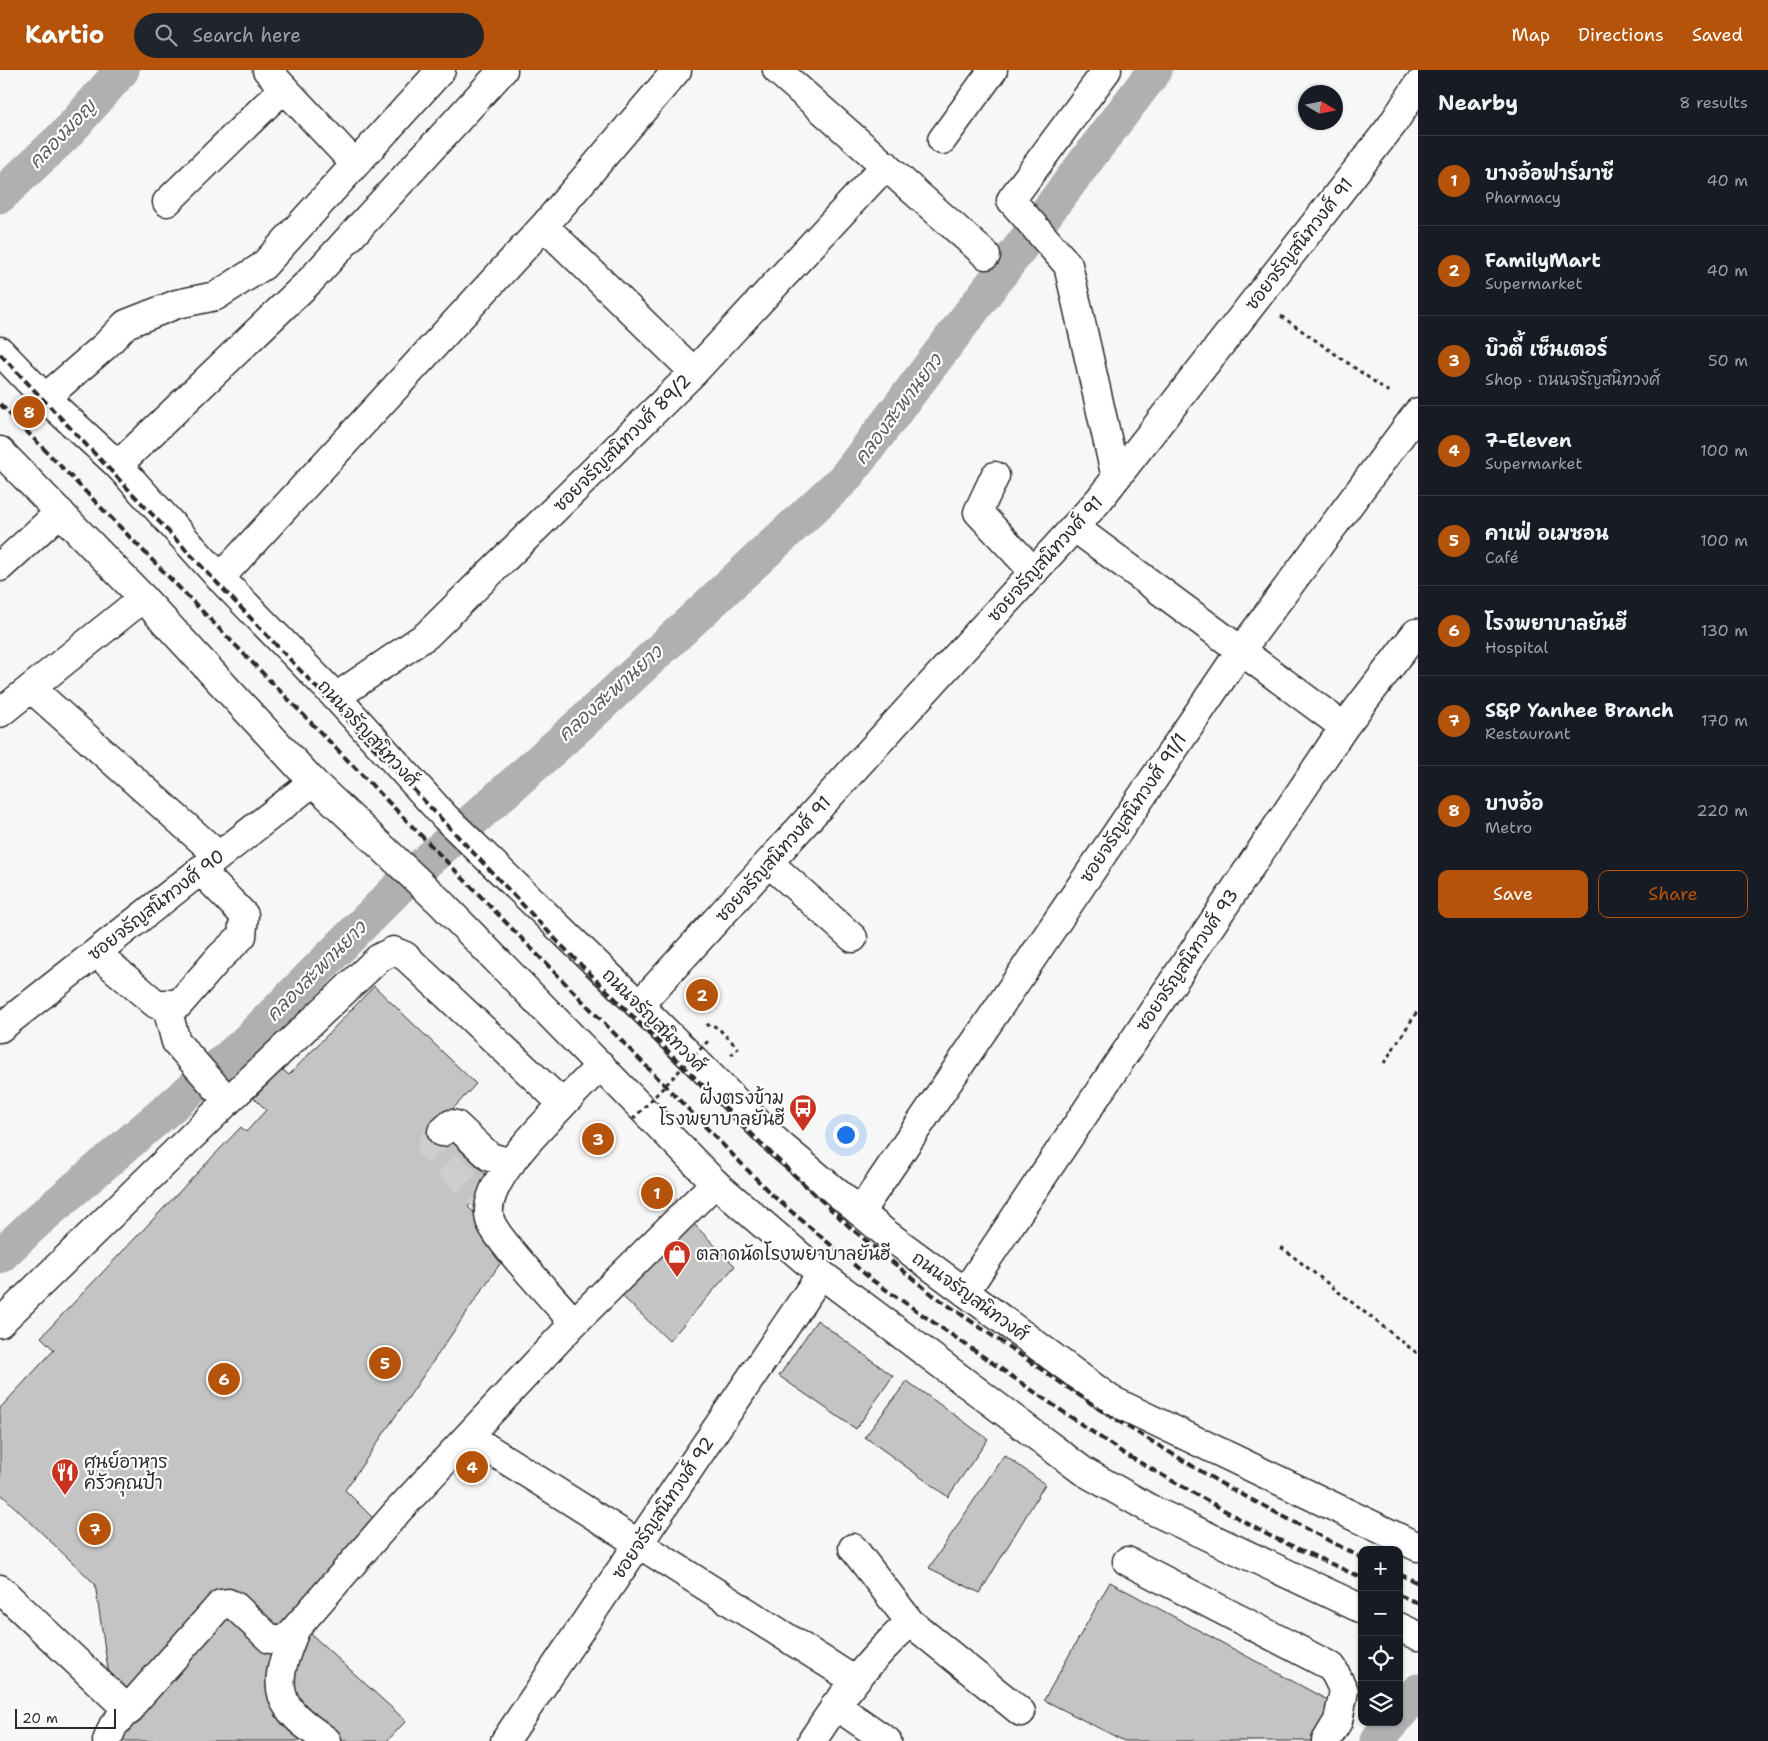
<!DOCTYPE html>
<meta charset="utf-8">
<style>
:root{--surface:#171b24;--page:#20242c;--text:#f1f3f6;--muted:#9ea1a6;--line:#363941;--accent:#b45309}
body{margin:0;font-family:"Shantell Sans","Playpen Sans Thai",sans-serif;background:var(--page);color:var(--text)}
.controls{position:absolute;right:15px;bottom:15px;display:grid;overflow:hidden;border-radius:10px;box-shadow:0 1px 4px #0004}
.controls button{width:45px;height:45px;display:grid;place-items:center;padding:0;border:0;border-bottom:1px solid var(--line);background:var(--surface);color:var(--text);font:25px sans-serif}
.compass{position:absolute;left:1298px;top:15px;width:45px;height:45px;border-radius:50%;background:var(--surface);box-shadow:0 1px 4px #0004;rotate:100deg}
.scale{position:absolute;left:15px;bottom:12px;width:101px;box-sizing:border-box;padding-left:5px;border:2px solid #2b2b2b;border-top:0;font-size:14px;line-height:18px;white-space:nowrap;color:#2b2b2b;-webkit-text-stroke:4px #fff;paint-order:stroke}
.you{position:absolute;left:845px;top:1064px;width:18px;height:18px;margin:-12px;border:4px solid #fff;border-radius:50%;background:#1a73e8;box-shadow:0 0 0 8px #1a73e833}
.badge{display:grid;place-items:center;width:32px;height:32px;border-radius:50%;background:var(--accent);color:#fff;font-size:16px;font-weight:700}
.pin{position:absolute;translate:-50% -50%;border:2px solid #fff;box-shadow:0 1px 5px #0006}
.list{margin:0;padding:0;list-style:none}
h2{display:flex;justify-content:space-between;align-items:center;height:65px;margin:0;padding:0 20px;font-size:21px}
h2 small{font-size:16px;font-weight:400;color:var(--muted)}
.list li{display:grid;grid-template-columns:32px 1fr auto;gap:15px;align-items:center;box-sizing:border-box;height:90px;padding:0 20px;border-top:1px solid var(--line)}
.list b{display:block;font-size:19px;white-space:nowrap}
.list p{margin:0;font-size:16px;white-space:nowrap;color:var(--muted)}
.list em{font-size:16px;font-style:normal;color:var(--muted)}
.actions{display:flex;gap:10px;padding:15px 20px}
.actions a{flex:1;padding:11px 0;border:1px solid var(--accent);border-radius:10px;text-align:center;font-size:18px;color:var(--accent)}
.actions .main{background:var(--accent);color:#fff}
.icon{flex:none;width:28px;height:28px;fill:none;stroke:currentColor;stroke-width:2;stroke-linecap:round;stroke-linejoin:round}
.map{position:relative;flex:none;width:1418px;height:1671px;overflow:hidden}
header{display:flex;align-items:center;gap:30px;box-sizing:border-box;height:70px;padding:0 25px;background:var(--accent);color:#fff}
header strong{font-size:24px}
nav{display:flex;gap:28px;margin-inline-start:auto;font-size:18px}
.search{width:350px;height:45px;background:var(--page);display:flex;align-items:center;gap:12px;box-sizing:border-box;padding:0 18px;border-radius:28px;color:var(--muted);font-size:19px}
main{display:flex}
aside{flex:1;background:var(--surface)}
.map>svg:first-child{display:block}
</style>
<header>
<strong>Kartio</strong>
<div class="search"><svg class="icon" aria-label="search" viewBox="0 0 24 24"><circle cx="10" cy="10" r="6"/><path d="M15 15l6 6"/></svg>Search here</div>
<nav><a>Map</a><a>Directions</a><a>Saved</a></nav>
</header>
<main>
<div class="map">
<svg width="1418" height="1671" viewBox="0 0 1418 1671">
<rect width="100%" height="100%" fill="#f7f7f7"/>
<filter id="ink" filterUnits="userSpaceOnUse"><feTurbulence type="fractalNoise" baseFrequency=".02" numOctaves="2"/><feDisplacementMap in="SourceGraphic" scale="10" xChannelSelector="R" yChannelSelector="G"/><feConvolveMatrix kernelMatrix="1 2 1 2 8 2 1 2 1" color-interpolation-filters="sRGB"/></filter>
<g filter="url(#ink)">
<g fill="none" stroke-linecap="round" stroke-linejoin="round">
<!-- canal -->
<path stroke="#b0b0b0" stroke-width="35" d="M0,126l67,-63 55,-63
M0,1186l36,-34 207,-177 165,-167 167,-149 270,-251 310,-408
M1399,1644l19,-23
M1377,1671l15,-19"/>
</g>
<!-- building -->
<path fill="#c4c4c4" stroke="#2b2b2b" d="M374,916l102,98 -40,43 57,54 -25,26 15,14 23,34 -161,235 42,42 -77,101 96,88 -19,20h-268l-24,-157 -95,-91v-85l54,-58 -13,-13 200,-210 5,5 20,-22 -12,-12 28,-29 7,6z
M688,1148l47,48 -66,75 -52,-50z
M817,1250l76,56 -37,53 -77,-53z
M907,1311l81,58 -40,58 -83,-60z
M1004,1385l41,29 -65,109 -51,-25z
M1110,1512l221,120 -20,39h-187l-80,-41z"/>
<g fill="none" stroke-linecap="round" stroke-linejoin="round">
<!-- minor-tunnel -->
<path stroke="#cecece" stroke-width="28" stroke-dasharray="28 14" stroke-linecap="butt" d="M442,1062l-8,9 -3,7 59,56"/>
<!-- minor casing -->
<g stroke="#2b2b2b" stroke-width="31">
<path id="minor" d="M267,0l88,94
M777,0l209,185
M1107,0l-96,130 57,65 48,213
M942,70l51,-70
M167,132l117,-114
M544,156l150,146
M45,328l61,-53 20,-21 51,-20 39,-8 47,-30 178,-196
M118,395l192,-184 193,-211
M995,406l-17,36 56,60
M1074,457l270,200
M0,497l60,-55
M220,508l324,-352 133,-156
M31,618l188,168
M336,627l91,-62 267,-263 192,-207
M0,643l143,-115
M769,793l84,75
M96,883l60,51h23l41,-47 22,-21 2,-21 -44,-45
M166,934l10,38 52,59
M639,935l459,-504 294,-376 26,-40
M0,958l313,-246
M563,1034l38,-39
M442,1062l9,-8 5,1 34,32 21,6
M860,1142l381,-562 177,-238
M965,1222l379,-565 72,-94
M0,1253l228,-222 151,-143 14,-7 12,5 158,148c-22,24 -83,80 -73,116 5,19 68,83 84,103
M470,1367l384,243
M853,1478l57,74
M1127,1491l205,106 12,24 -6,30 -12,20
M0,1519l129,122
M296,1558c-9,23 -25,55 -8,79 9,14 26,24 39,34
M835,1635l52,36
M107,1671l6,-15 108,-122 7,-1 7,3 35,33h13l7,-4 107,-123 177,-189 141,-140
M505,1671l316,-467
M812,1671c29,-45 58,-82 98,-119l111,90"/>
</g>
<!-- major casing -->
<g stroke="#2b2b2b" stroke-width="31">
<path id="major" d="M0,281l45,47 73,67 102,113 116,119 109,120 194,188 141,140 104,87 227,168 307,147
M0,381l143,147 170,184 126,119 276,282 106,91 262,197 71,40 208,98
M1399,1557l19,9"/>
</g>
<!-- path -->
<path stroke="#2b2b2b" stroke-width="3" stroke-dasharray="4 4" stroke-linecap="butt" d="M1281,246l108,76
M706,956l4,-2 8,4 20,20 -7,7
M1384,993l34,-53
M1281,1177l137,107"/>
<!-- minor -->
<use href="#minor" stroke="#fff" stroke-width="28"/>
<!-- major -->
<use href="#major" stroke="#fff" stroke-width="28"/>
<!-- rail -->
<path stroke="#2b2b2b" stroke-width="4" stroke-dasharray="8 4" stroke-linecap="butt" d="M0,284l560,590 216,214 76,71 81,66 172,118 117,71 140,74
M0,334l772,791 100,85 251,173 145,82 94,43
M1399,1504l19,9
M1399,1525l19,8"/>
<!-- path-bridge -->
<path stroke="#2b2b2b" stroke-width="3" stroke-dasharray="4 4" stroke-linecap="butt" d="M633,1049l76,-79"/>
</g>
</g>
<!-- icons -->
<defs>
<g id="bus-pin" transform="scale(1.4375)"><path d="M0 17L-7.5 6A9.5 9.5 0 1 1 7.5 6Z" fill="#c8321e" stroke="#fff"/><path d="M-5-6H5V4H4V6H2V4H-2V6H-4V4H-5ZM-3.5-4V0h7V-4ZM-3.5 1.2v1.5H-2V1.2ZM2 1.2v1.5H3.5V1.2Z" fill="#fff"/></g>
<g id="shop-pin" transform="scale(1.4375)"><path d="M0 17L-7.5 6A9.5 9.5 0 1 1 7.5 6Z" fill="#c8321e" stroke="#fff"/><path d="M-5-2.5h2.3a2.7 3.5 0 0 1 5.4 0H5L5.5 6h-11ZM-1.5-2.5h3a1.5 2.3 0 0 0-3 0Z" fill="#fff"/></g>
<g id="restaurant-pin" transform="scale(1.4375)"><path d="M0 17L-7.5 6A9.5 9.5 0 1 1 7.5 6Z" fill="#c8321e" stroke="#fff"/><path d="M-5-6h1v4h1v-4h1v4h1v-4h1v5L-1.5 .5V6h-2V.5L-5-1ZM5-6V6H3V1.5H1.5Q1.5-4 5-6Z" fill="#fff"/></g>
</defs>
<g fill-rule="evenodd">
<use href="#bus-pin" x="803" y="1038"/>
<use href="#shop-pin" x="677" y="1184"/>
<use href="#restaurant-pin" x="65" y="1402"/>
</g>
<g text-anchor="middle" dominant-baseline="central" stroke-width="4.5" stroke-linejoin="round" paint-order="stroke">
<!-- street labels -->
<g font-size="18" fill="#2b2b2b" stroke="#fff">
<text transform="translate(1299 174) rotate(-52)">ซอยจรัญสนิทวงศ์ 91</text>
<text transform="translate(622 373) rotate(-45)">ซอยจรัญสนิทวงศ์ 89/2</text>
<text transform="translate(1045 489) rotate(-48)">ซอยจรัญสนิทวงศ์ 91</text>
<text transform="translate(368 663) rotate(47)">ถนนจรัญสนิทวงศ์</text>
<text transform="translate(1133 738) rotate(-56)">ซอยจรัญสนิทวงศ์ 91/1</text>
<text transform="translate(773 789) rotate(-48)">ซอยจรัญสนิทวงศ์ 91</text>
<text transform="translate(156 835) rotate(-38)">ซอยจรัญสนิทวงศ์ 90</text>
<text transform="translate(1187 890) rotate(-56)">ซอยจรัญสนิทวงศ์ 93</text>
<text transform="translate(654 950) rotate(45)">ถนนจรัญสนิทวงศ์</text>
<text transform="translate(970 1226) rotate(36)">ถนนจรัญสนิทวงศ์</text>
<text transform="translate(663 1438) rotate(-56)">ซอยจรัญสนิทวงศ์ 92</text>
</g>
<!-- poi labels -->
<g font-size="18" fill="#2b2b2b" stroke="#fff" text-anchor="start">
<text x="784" y="1028" text-anchor="end">ฝั่งตรงข้าม<tspan x="784" dy="21">โรงพยาบาลยันฮี</tspan></text>
<text x="696" y="1184">ตลาดนัดโรงพยาบาลยันฮี</text>
<text x="84" y="1392">ศูนย์อาหาร<tspan x="84" dy="21">ครัวคุณป้า</tspan></text>
</g>
<!-- water labels -->
<g font-size="19" font-style="italic" fill="#5a5a5a" stroke="#fff">
<text transform="translate(62 64) rotate(-46)">คลองมอญ</text>
<text transform="translate(898 339) rotate(-53)">คลองสะพานยาว</text>
<text transform="translate(610 623) rotate(-42)">คลองสะพานยาว</text>
<text transform="translate(316 901) rotate(-45)">คลองสะพานยาว</text>
</g>
</g>
</svg>
<div class="controls">
<button>+</button>
<button>−</button>
<button><svg class="icon" aria-label="locate" viewBox="0 0 24 24"><circle cx="12" cy="12" r="6"/><path d="M12 2v4M12 18v4M2 12h4M18 12h4"/></svg></button>
<button><svg class="icon" aria-label="layers" viewBox="0 0 24 24"><path d="M12 4l9 5-9 5-9-5zM3 14l9 5 9-5"/></svg></button>
</div>
<svg class="compass" viewBox="-18 -18 36 36"><path d="M0-13l5 13h-10z" fill="#e53935"/><path d="M0 13l5-13h-10z" fill="#9ea1a6"/></svg>
<div class="scale">20 m</div>
<div class="you"></div>
<div class="pin badge" style="left:657px;top:1123px">1</div>
<div class="pin badge" style="left:702px;top:925px">2</div>
<div class="pin badge" style="left:598px;top:1069px">3</div>
<div class="pin badge" style="left:472px;top:1397px">4</div>
<div class="pin badge" style="left:385px;top:1293px">5</div>
<div class="pin badge" style="left:224px;top:1309px">6</div>
<div class="pin badge" style="left:95px;top:1459px">7</div>
<div class="pin badge" style="left:29px;top:342px">8</div>
</div>
<aside>
<h2>Nearby<small>8 results</small></h2>
<ul class="list">
<li><span class="badge">1</span><div><b>บางอ้อฟาร์มาซี</b><p>Pharmacy</p></div><em>40 m</em></li>
<li><span class="badge">2</span><div><b>FamilyMart</b><p>Supermarket</p></div><em>40 m</em></li>
<li><span class="badge">3</span><div><b>บิวตี้ เซ็นเตอร์</b><p>Shop · ถนนจรัญสนิทวงศ์</p></div><em>50 m</em></li>
<li><span class="badge">4</span><div><b>7-Eleven</b><p>Supermarket</p></div><em>100 m</em></li>
<li><span class="badge">5</span><div><b>คาเฟ่ อเมซอน</b><p>Café</p></div><em>100 m</em></li>
<li><span class="badge">6</span><div><b>โรงพยาบาลยันฮี</b><p>Hospital</p></div><em>130 m</em></li>
<li><span class="badge">7</span><div><b>S&amp;P Yanhee Branch</b><p>Restaurant</p></div><em>170 m</em></li>
<li><span class="badge">8</span><div><b>บางอ้อ</b><p>Metro</p></div><em>220 m</em></li>
</ul>
<div class="actions"><a class="main">Save</a><a>Share</a></div>
</aside>
</main>
